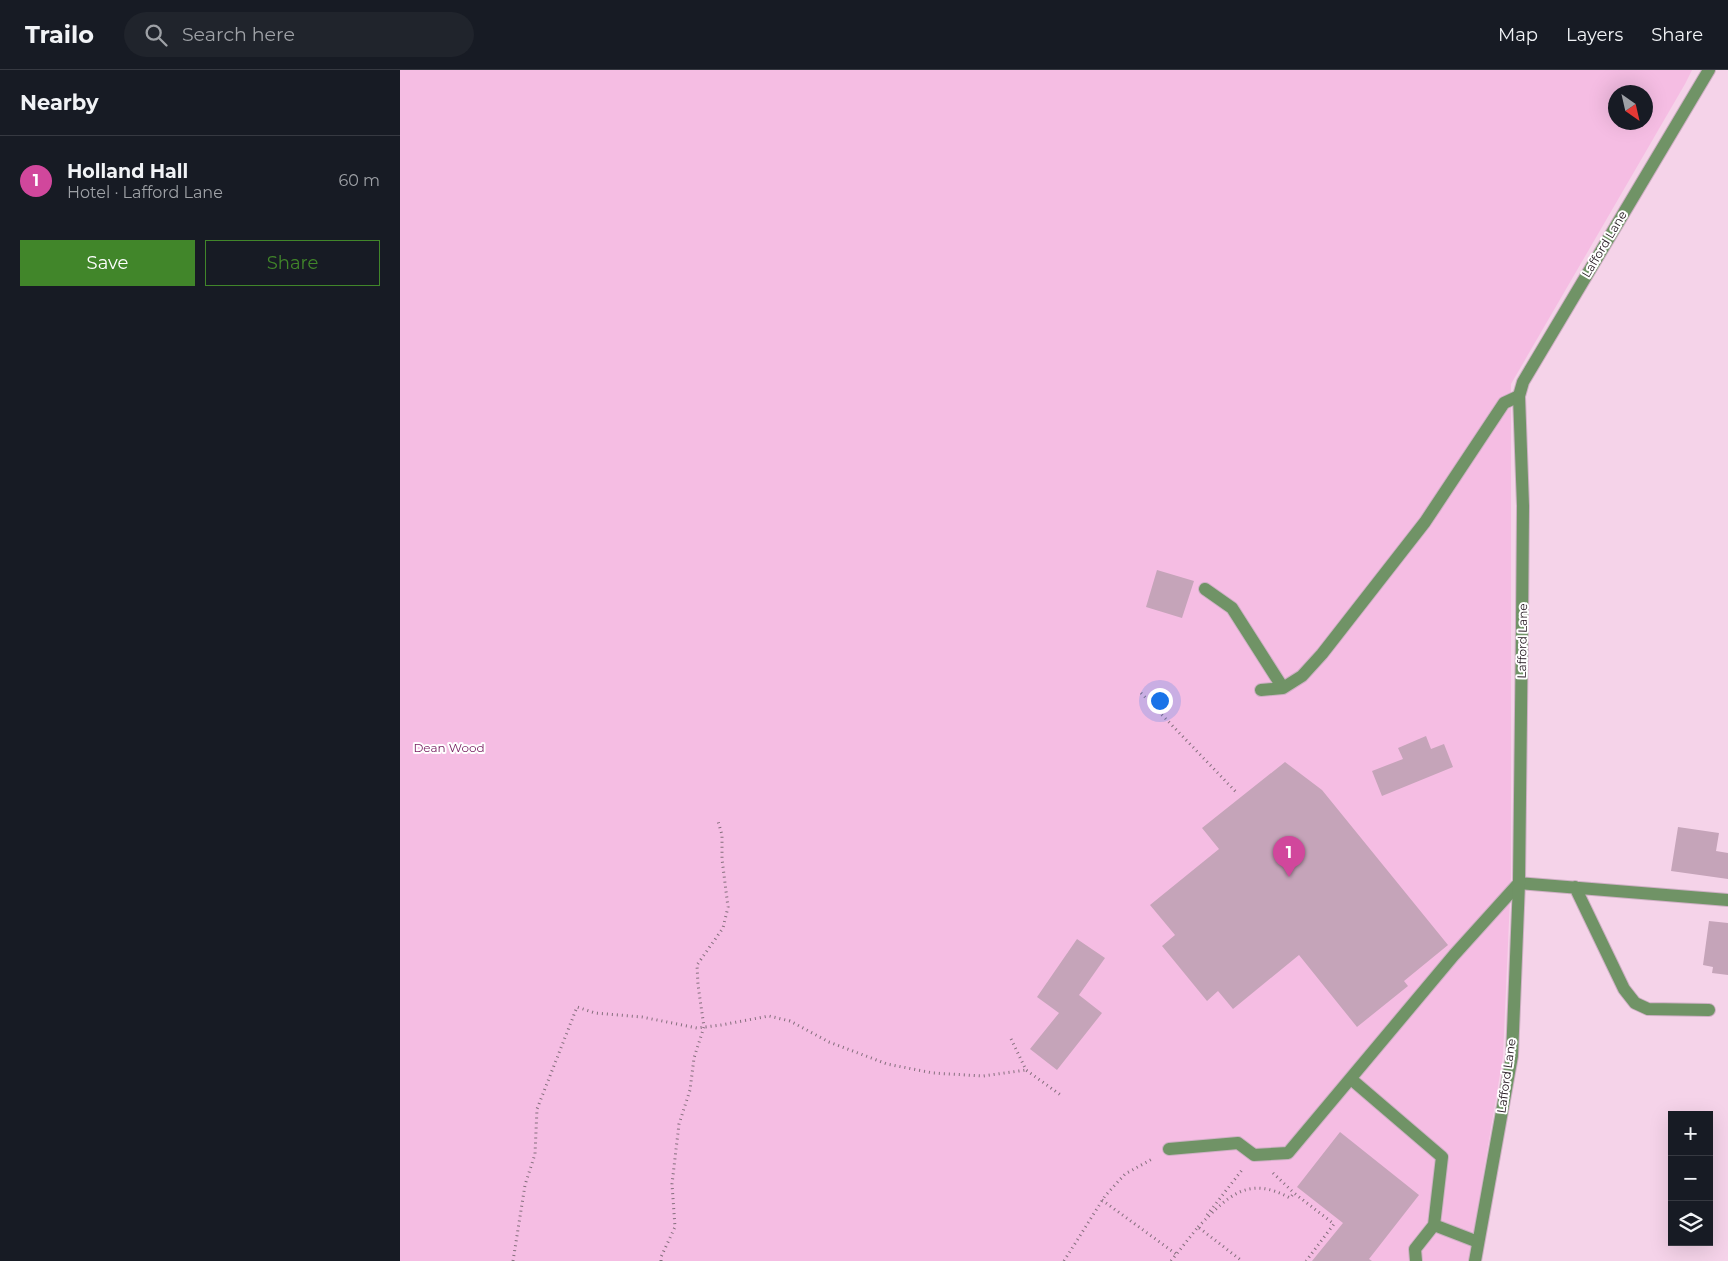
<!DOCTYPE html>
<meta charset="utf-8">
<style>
:root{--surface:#171b24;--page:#20242c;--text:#f1f3f6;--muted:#9ea1a6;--line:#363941;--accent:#41862a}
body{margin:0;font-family:Montserrat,sans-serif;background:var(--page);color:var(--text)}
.controls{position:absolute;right:15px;bottom:15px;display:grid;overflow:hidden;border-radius:0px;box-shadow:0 5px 20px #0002}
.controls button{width:45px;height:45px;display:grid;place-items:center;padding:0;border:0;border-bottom:1px solid var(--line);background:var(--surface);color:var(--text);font:25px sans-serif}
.compass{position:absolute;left:1208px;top:15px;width:45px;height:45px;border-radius:50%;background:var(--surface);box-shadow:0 5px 20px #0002;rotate:146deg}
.you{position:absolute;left:759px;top:630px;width:18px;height:18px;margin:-12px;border:4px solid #fff;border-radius:50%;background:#1a73e8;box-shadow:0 0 0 8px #1a73e833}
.badge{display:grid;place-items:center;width:32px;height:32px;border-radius:50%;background:var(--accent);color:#fff;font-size:16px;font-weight:700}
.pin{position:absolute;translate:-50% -41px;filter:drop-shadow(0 1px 2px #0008)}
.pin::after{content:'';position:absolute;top:26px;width:18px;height:15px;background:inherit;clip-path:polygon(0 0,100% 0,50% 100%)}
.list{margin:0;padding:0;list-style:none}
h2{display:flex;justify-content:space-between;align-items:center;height:65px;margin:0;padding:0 20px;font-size:21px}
h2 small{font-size:16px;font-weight:400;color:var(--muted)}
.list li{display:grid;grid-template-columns:32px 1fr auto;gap:15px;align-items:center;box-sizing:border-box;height:90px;padding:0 20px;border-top:1px solid var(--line)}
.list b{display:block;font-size:19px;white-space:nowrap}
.list p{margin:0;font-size:16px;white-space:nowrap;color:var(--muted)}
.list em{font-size:16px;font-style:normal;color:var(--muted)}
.actions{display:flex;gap:10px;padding:15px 20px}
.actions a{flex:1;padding:11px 0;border:1px solid var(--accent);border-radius:0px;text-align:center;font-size:18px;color:var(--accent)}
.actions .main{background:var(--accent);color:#fff}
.icon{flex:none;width:28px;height:28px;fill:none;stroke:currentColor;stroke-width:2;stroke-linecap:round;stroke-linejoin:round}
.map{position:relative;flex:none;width:1328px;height:1191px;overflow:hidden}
header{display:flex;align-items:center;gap:30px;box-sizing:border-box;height:70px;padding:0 25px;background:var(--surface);border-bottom:1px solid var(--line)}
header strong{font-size:24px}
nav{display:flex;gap:28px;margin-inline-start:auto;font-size:18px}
.search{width:350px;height:45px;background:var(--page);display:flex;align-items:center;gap:12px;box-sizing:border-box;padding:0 18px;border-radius:28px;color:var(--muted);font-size:19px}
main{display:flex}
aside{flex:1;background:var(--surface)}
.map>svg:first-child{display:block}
</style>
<header>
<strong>Trailo</strong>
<div class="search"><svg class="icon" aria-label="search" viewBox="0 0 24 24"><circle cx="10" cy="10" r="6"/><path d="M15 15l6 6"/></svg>Search here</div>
<nav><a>Map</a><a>Layers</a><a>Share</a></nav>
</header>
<main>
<aside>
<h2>Nearby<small></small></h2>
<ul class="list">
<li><span class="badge" style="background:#d1479c">1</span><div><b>Holland Hall</b><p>Hotel · Lafford Lane</p></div><em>60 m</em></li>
</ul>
<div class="actions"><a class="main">Save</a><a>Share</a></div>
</aside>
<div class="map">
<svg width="1328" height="1191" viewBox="0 0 1328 1191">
<rect width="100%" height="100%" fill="#f5d3e9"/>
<!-- green -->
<path fill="#f5bde3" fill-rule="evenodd" d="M0,0h1292l-7,14 -174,300v492l-8,180 -34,205h-1069zM1216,22h30v30h-30z"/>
<!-- building -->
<path fill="#c5a4b9" d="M757,500l37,11 -12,37 -36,-11z
M1026,666l5,13 13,-5 9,23 -71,29 -10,-25 31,-12 -5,-11z
M885,692l37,28 126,155 -44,36 4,5 -51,41 -58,-72 -66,54 -15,-18 -11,10 -45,-55 13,-11 -25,-30 69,-56 -17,-21z
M1278,757l41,6 -3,18 12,2v26l-57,-8z
M1309,851l19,2v52l-16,-2 1,-6 -10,-2z
M677,869l28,19 -26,37 23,18 -45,57 -27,-21 29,-36 -22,-16z
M940,1062l79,63 -50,64 3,2h-60l31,-38 -46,-36z"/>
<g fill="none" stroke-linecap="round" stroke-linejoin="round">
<!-- lane casing -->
<g stroke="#ceb0c4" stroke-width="14">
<path id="lane" d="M805,519l27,19 51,80
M861,620l22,-2 19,-12 20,-22 103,-132 79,-119 15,-7
M1175,817l49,102 11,14 13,6 61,1
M951,1009l91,78 -8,68 -19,24 1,12
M769,1079l69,-6 16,12 34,-2 166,-198 65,-72 209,17
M1034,1155l44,17"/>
</g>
<!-- street casing -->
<g stroke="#ceb0c4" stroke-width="14">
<path id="street" d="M1075,1191l37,-205 7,-173 3,-257 1,-120 -4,-110 4,-14 186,-312"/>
</g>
<!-- path -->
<path stroke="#846e7c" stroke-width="3" stroke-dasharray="1 4" stroke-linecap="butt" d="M741,623l96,100
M611,969l15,31 36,26
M873,1103l21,20
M702,1130l74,54
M807,1145l35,-45
M798,1157c29,-29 48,-53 92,-29l4,-5 40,31 -28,37
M113,1191l12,-76 10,-31 2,-45 40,-102 18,6 47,4 55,11 24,-3 48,-9 21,5 39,21 58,22 46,9 50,3 43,-6
M261,1191v-4l14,-30 -3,-43 7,-60 11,-34 4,-32 10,-31 -6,-42 -1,-20 26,-37 5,-21 -6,-48v-24l-4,-14
M664,1191l41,-65 20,-22 29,-16
M771,1191l27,-34 44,34"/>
<!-- lane -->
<use href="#lane" stroke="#709366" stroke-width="12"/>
<!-- street -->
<use href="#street" stroke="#709366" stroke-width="12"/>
</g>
<g text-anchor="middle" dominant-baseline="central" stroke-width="4" stroke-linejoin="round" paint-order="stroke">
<!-- street labels -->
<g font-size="12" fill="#1e121a" stroke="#fff">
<text transform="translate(1204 174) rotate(-59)">Lafford Lane</text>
<text transform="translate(1122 571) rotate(-89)">Lafford Lane</text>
<text transform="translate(1106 1006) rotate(-82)">Lafford Lane</text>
</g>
<!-- park labels -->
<g font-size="12" fill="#792464" stroke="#fff">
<text x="49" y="677">Dean Wood</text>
</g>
</g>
</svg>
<div class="controls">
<button>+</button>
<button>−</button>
<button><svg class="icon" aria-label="layers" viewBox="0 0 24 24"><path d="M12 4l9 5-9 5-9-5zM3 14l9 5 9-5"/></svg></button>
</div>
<svg class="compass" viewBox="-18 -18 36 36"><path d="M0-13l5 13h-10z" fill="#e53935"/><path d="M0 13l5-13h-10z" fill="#9ea1a6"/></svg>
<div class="you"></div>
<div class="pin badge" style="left:889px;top:807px;background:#d1479c">1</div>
</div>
</main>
